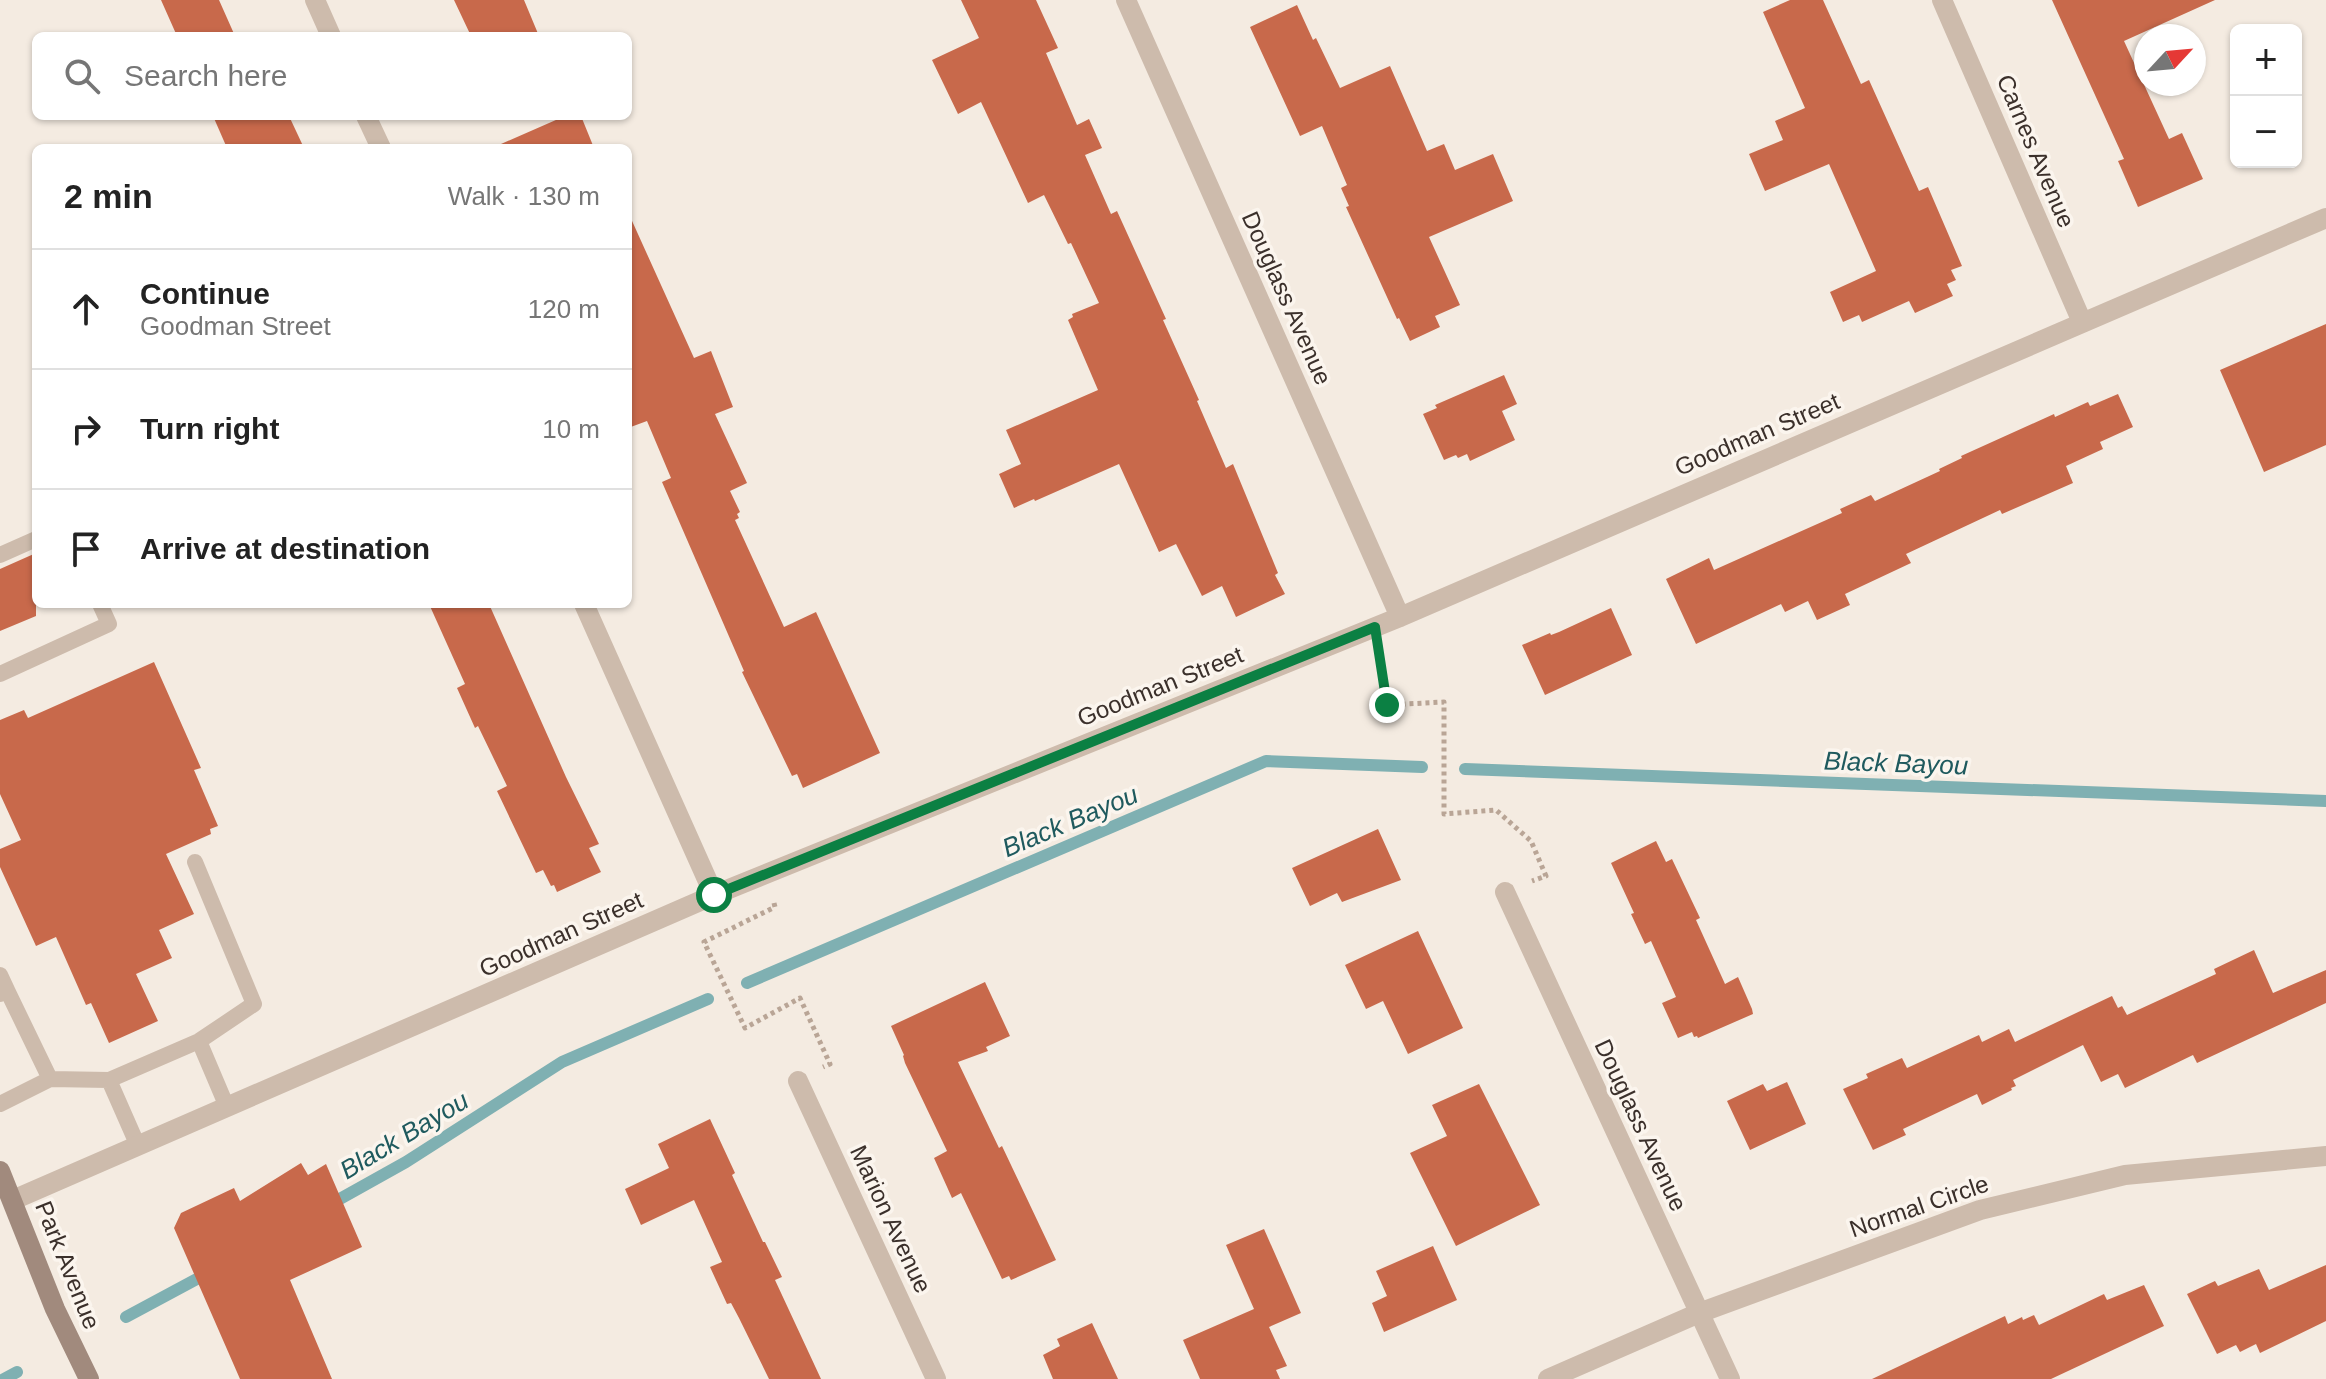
<!DOCTYPE html>
<meta charset="utf-8">
<style>
:root{--surface:#fff;--page:#f2f2f2;--text:#222;--muted:#767676;--line:#e0e0e0}
body{margin:0;font-family:Arial,sans-serif;background:var(--page);color:var(--text)}
.controls{position:absolute;right:24px;top:24px;display:grid;overflow:hidden;border-radius:12px;box-shadow:0 2px 6px #0004}
.controls button{width:72px;height:72px;display:grid;place-items:center;padding:0;border:0;border-bottom:2px solid var(--line);background:var(--surface);color:var(--text);font:40px sans-serif}
.compass{position:absolute;left:2134px;top:24px;width:72px;height:72px;border-radius:50%;background:var(--surface);box-shadow:0 2px 6px #0004;rotate:64deg}
.stop{position:absolute;width:24px;height:24px;margin:-18px;border:6px solid #0b8043;border-radius:50%;background:#fff}
.stop.end{background:#0b8043;border-color:#fff;box-shadow:0 2px 8px #0008}
.list{margin:0;padding:0;list-style:none}
h2{display:flex;justify-content:space-between;align-items:center;height:104px;margin:0;padding:0 32px;font-size:34px}
h2 small{font-size:26px;font-weight:400;color:var(--muted)}
.list li{display:grid;grid-template-columns:52px 1fr auto;gap:24px;align-items:center;box-sizing:border-box;height:120px;padding:0 32px;border-top:2px solid var(--line)}
.list b{display:block;font-size:30px;white-space:nowrap}
.list p{margin:0;font-size:26px;white-space:nowrap;color:var(--muted)}
.list em{font-size:26px;font-style:normal;color:var(--muted)}
.icon{flex:none;width:44px;height:44px;fill:none;stroke:currentColor;stroke-width:2;stroke-linecap:round;stroke-linejoin:round}
.map{position:relative;flex:none;width:2326px;height:1379px;overflow:hidden}
.search{position:absolute;background:var(--surface);box-shadow:0 2px 6px #0004;left:32px;top:32px;width:600px;height:88px;display:flex;align-items:center;gap:20px;box-sizing:border-box;padding:0 28px;border-radius:12px;color:var(--muted);font-size:30px}
.panel{position:absolute;background:var(--surface);box-shadow:0 2px 6px #0004;left:32px;top:144px;width:600px;height:464px;border-radius:12px}
.map>svg:first-child{display:block}
</style>
<div class="map">
<svg width="2326" height="1379" viewBox="0 0 2326 1379">
<rect width="100%" height="100%" fill="#f4ebe1"/>
<g fill="none" stroke-linecap="round" stroke-linejoin="round">
<!-- stream -->
<path stroke="#7fb0b2" stroke-width="12" d="M1465,769l861,32
M747,983l519,-222 156,6
M329,1205l77,-43 156,-100 146,-63
M126,1317l82,-44
M4,1379l13,-7"/>
</g>
<!-- building -->
<path fill="#c8694b" d="M161,0h58l16,36h-58z
M454,0h70l15,36h-68z
M961,0h75l22,48 -12,5 31,72 12,-6 13,29 -17,7 26,59 6,-3 49,108 -3,1 36,80 -2,1 29,67 7,-4 45,109 -3,2 10,19 -49,23 -14,-31 -20,10 -26,-52 -17,8 -40,-88 -84,37 -1,-2 -20,9 -15,-34 22,-10 -15,-34 92,-40 -30,-70 5,-3 -1,-3 27,-11 -28,-60 -3,1 -24,-49 -16,8 -47,-101 -23,12 -26,-54 47,-22z
M1790,0h33l38,84 8,-4 50,111 9,-4 34,79 -11,4 5,10 -9,4 6,12 -38,17 -6,-12 -47,21 -3,-7 -16,7 -13,-30 46,-21 -47,-107 -64,27 -16,-37 34,-14 -8,-19 30,-13 -42,-96z
M2052,0h163l-91,41 45,98 13,-6 21,46 -65,28 -20,-46 6,-2z
M1297,5l16,35 3,-2 24,50 50,-22 37,85 17,-7 11,26 38,-16 20,47 -84,36 31,68 -25,11 5,11 -30,14 -11,-23 -2,1 -51,-112 3,-1 -8,-18 6,-3 -25,-59 -22,10 -50,-109z
M213,116h76l15,32h-77z
M565,116h16l13,32h-102z
M628,212l66,146 17,-7 22,56 -18,7 32,69 -17,8 10,21 -3,2 2,4 -4,2 49,107 32,-15 64,141 -77,35 -6,-14 -5,2 -50,-104 2,-1 -82,-189 9,-4 -24,-57 -19,7z
M2326,324v121l-62,27 -44,-102z
M1504,375l13,29 -15,7 13,29 -45,21 -3,-7 -9,4 -2,-3 -12,5 -21,-46 14,-6 -2,-3z
M2118,394l15,33 -33,15 3,7 -37,17 7,17 -71,31 -2,-4 -94,44 5,9 -66,31 5,11 -33,15 -9,-19 -23,11 -4,-8 -85,40 -30,-65 43,-21 5,12 128,-57 -2,-4 31,-14 4,6 65,-30 -1,-2 23,-11 -1,-2 93,-42 1,3 33,-15 2,4z
M36,553v63l-36,15v-62z
M429,604h60l77,173 33,67 -10,4 12,24 -44,20 -3,-7 -3,1 -8,-16 -7,3 -39,-82 10,-5 -29,-60 -3,2 -18,-40 8,-4z
M1611,608l21,47 -87,40 -23,-50 28,-12 1,2 8,-3z
M154,662l47,106 -7,2 24,56 -8,3 1,5 -45,20 28,60 -35,16 13,28 -36,16 22,47 -49,22 -18,-40 -5,2 -30,-68 -20,9 -36,-79v-18l21,-9 -21,-46v-74l24,-10 4,8z
M1378,829l23,51 -59,22 -5,-9 -27,13 -18,-38z
M1656,841l10,21 6,-3 28,59 -4,2 29,64 13,-7 14,32 1,5 -55,24 -1,-2 -3,1 -2,-5 -14,6 -16,-35 14,-6 -25,-56 -6,3 -14,-30 3,-1 -23,-50z
M1418,931l45,97 -55,26 -25,-53 -17,8 -21,-44z
M2254,950l19,43 53,-23v33l-129,60 -4,-8 -68,33 -7,-14 -17,8 -18,-37 -70,35 3,6 -5,2 1,2 -30,15 -5,-11 -74,35 3,6 -33,15 -30,-61 25,-11 -2,-4 36,-16 5,10 72,-33 3,7 27,-13 6,13 97,-46 6,12 4,-2 5,9 89,-41 -2,-5z
M985,982l25,54 -24,11 2,4 -30,11 41,86 3,-2 54,114 -45,20 -2,-4 -7,3 -41,-86 -9,5 -18,-40 13,-7 -42,-88 -2,-7 1,-1 -13,-29z
M1787,1082l19,42 -56,26 -23,-49 36,-17 4,7z
M1479,1084l61,121 -84,41 -46,-93 37,-17 -15,-31z
M710,1119l25,54 -3,2 31,67h2l17,35 -7,3 46,99h-52l-30,-61 -8,-15 -4,1 -17,-37 12,-5 -28,-62 -53,25 -16,-36 44,-21 -11,-24z
M301,1163l7,12 18,-11 36,83 -72,33 42,99h-92l-66,-151 7,-15 53,-25 6,13z
M1264,1229l37,84 -32,14 18,39 -11,4 4,9h-80l-17,-39 71,-31 -28,-64z
M1433,1246l24,54 -73,32 -12,-29 15,-7 -11,-25z
M2326,1265v56l-66,32 -4,-9 -16,8 -4,-7 -19,9 -30,-60 28,-13 3,5 41,-17 10,21z
M2144,1285l20,41 -113,53h-179l133,-63 3,8 14,-7 1,3 11,-5 5,10 65,-31 3,6z
M1092,1323l26,56h-65l-10,-24 17,-9 -3,-7z"/>
<g fill="none" stroke-linecap="round" stroke-linejoin="round">
<!-- path -->
<path stroke="#b9a596" stroke-width="5" stroke-dasharray="4 4" stroke-linecap="butt" d="M1380,656l7,49 57,-3v112l52,-4 35,31 15,35 -14,5
M774,903l1,4 -71,35 41,86 55,-30 30,66 -7,3"/>
<!-- service -->
<path stroke="#cdbbac" stroke-width="16" d="M0,555l36,-16
M0,674l109,-50 -9,-20
M0,975l7,15
M0,994l7,-4 43,89 59,1 90,-39 55,-37 -59,-142
M199,1041l28,66
M109,1080l29,66
M0,1104l50,-25"/>
<!-- minor -->
<path stroke="#cdbbac" stroke-width="20" d="M315,0l16,36
M1126,0l274,617
M1942,0l140,322
M366,116l15,32
M584,604l130,291
M1505,892l225,487
M798,1081l138,298
M13,1200l701,-305 686,-278 926,-399
M1548,1379l151,-66 281,-103 145,-35 201,-19"/>
<!-- secondary -->
<path stroke="#a18a7d" stroke-width="20" d="M0,1171l55,138 34,70"/>
</g>
<g fill="none" stroke-linecap="round" stroke-linejoin="round">
<!-- route -->
<path stroke="#0b8043" stroke-width="10" d="M714,895l661,-268 12,78"/>
</g>
<g text-anchor="middle" dominant-baseline="central" stroke-width="7" stroke-linejoin="round" paint-order="stroke">
<!-- street labels -->
<g font-size="24" fill="#3b302b" stroke="#fbf5ee">
<text transform="translate(2036 151) rotate(67)">Carnes Avenue</text>
<text transform="translate(1287 298) rotate(66)">Douglass Avenue</text>
<text transform="translate(1757 434) rotate(-23)">Goodman Street</text>
<text transform="translate(1160 686) rotate(-22)">Goodman Street</text>
<text transform="translate(561 934) rotate(-24)">Goodman Street</text>
<text transform="translate(1641 1125) rotate(65)">Douglass Avenue</text>
<text transform="translate(1919 1206) rotate(-19)">Normal Circle</text>
<text transform="translate(891 1219) rotate(65)">Marion Avenue</text>
<text transform="translate(68 1265) rotate(68)">Park Avenue</text>
</g>
<!-- water labels -->
<g font-size="26" font-style="italic" fill="#1f5a5e" stroke="#fbf5ee">
<text transform="translate(1896 763) rotate(2)">Black Bayou</text>
<text transform="translate(1070 821) rotate(-23)">Black Bayou</text>
<text transform="translate(404 1135) rotate(-31)">Black Bayou</text>
</g>
</g>
</svg>
<div class="controls">
<button>+</button>
<button>−</button>
</div>
<svg class="compass" viewBox="-18 -18 36 36"><path d="M0-13l5 13h-10z" fill="#e53935"/><path d="M0 13l5-13h-10z" fill="#767676"/></svg>
<div class="stop" style="left:714px;top:895px"></div>
<div class="stop end" style="left:1387px;top:705px"></div>
<div class="search"><svg class="icon" aria-label="search" viewBox="0 0 24 24"><circle cx="10" cy="10" r="6"/><path d="M15 15l6 6"/></svg>Search here</div>
<section class="panel">
<h2>2 min<small>Walk · 130 m</small></h2>
<ul class="list">
<li><svg class="icon" aria-label="ahead" viewBox="0 0 24 24"><path d="M12 20V5M6 11l6-6 6 6"/></svg><div><b>Continue</b><p>Goodman Street</p></div><em>120 m</em></li>
<li><svg class="icon" aria-label="right" viewBox="0 0 24 24"><path d="M7 20v-9h11M14 6l5 5-5 5"/></svg><div><b>Turn right</b></div><em>10 m</em></li>
<li><svg class="icon" aria-label="arrive" viewBox="0 0 24 24"><path d="M6 21V4h12l-3 4 3 4H6"/></svg><div><b>Arrive at destination</b></div></li>
</ul>
</section>
</div>
